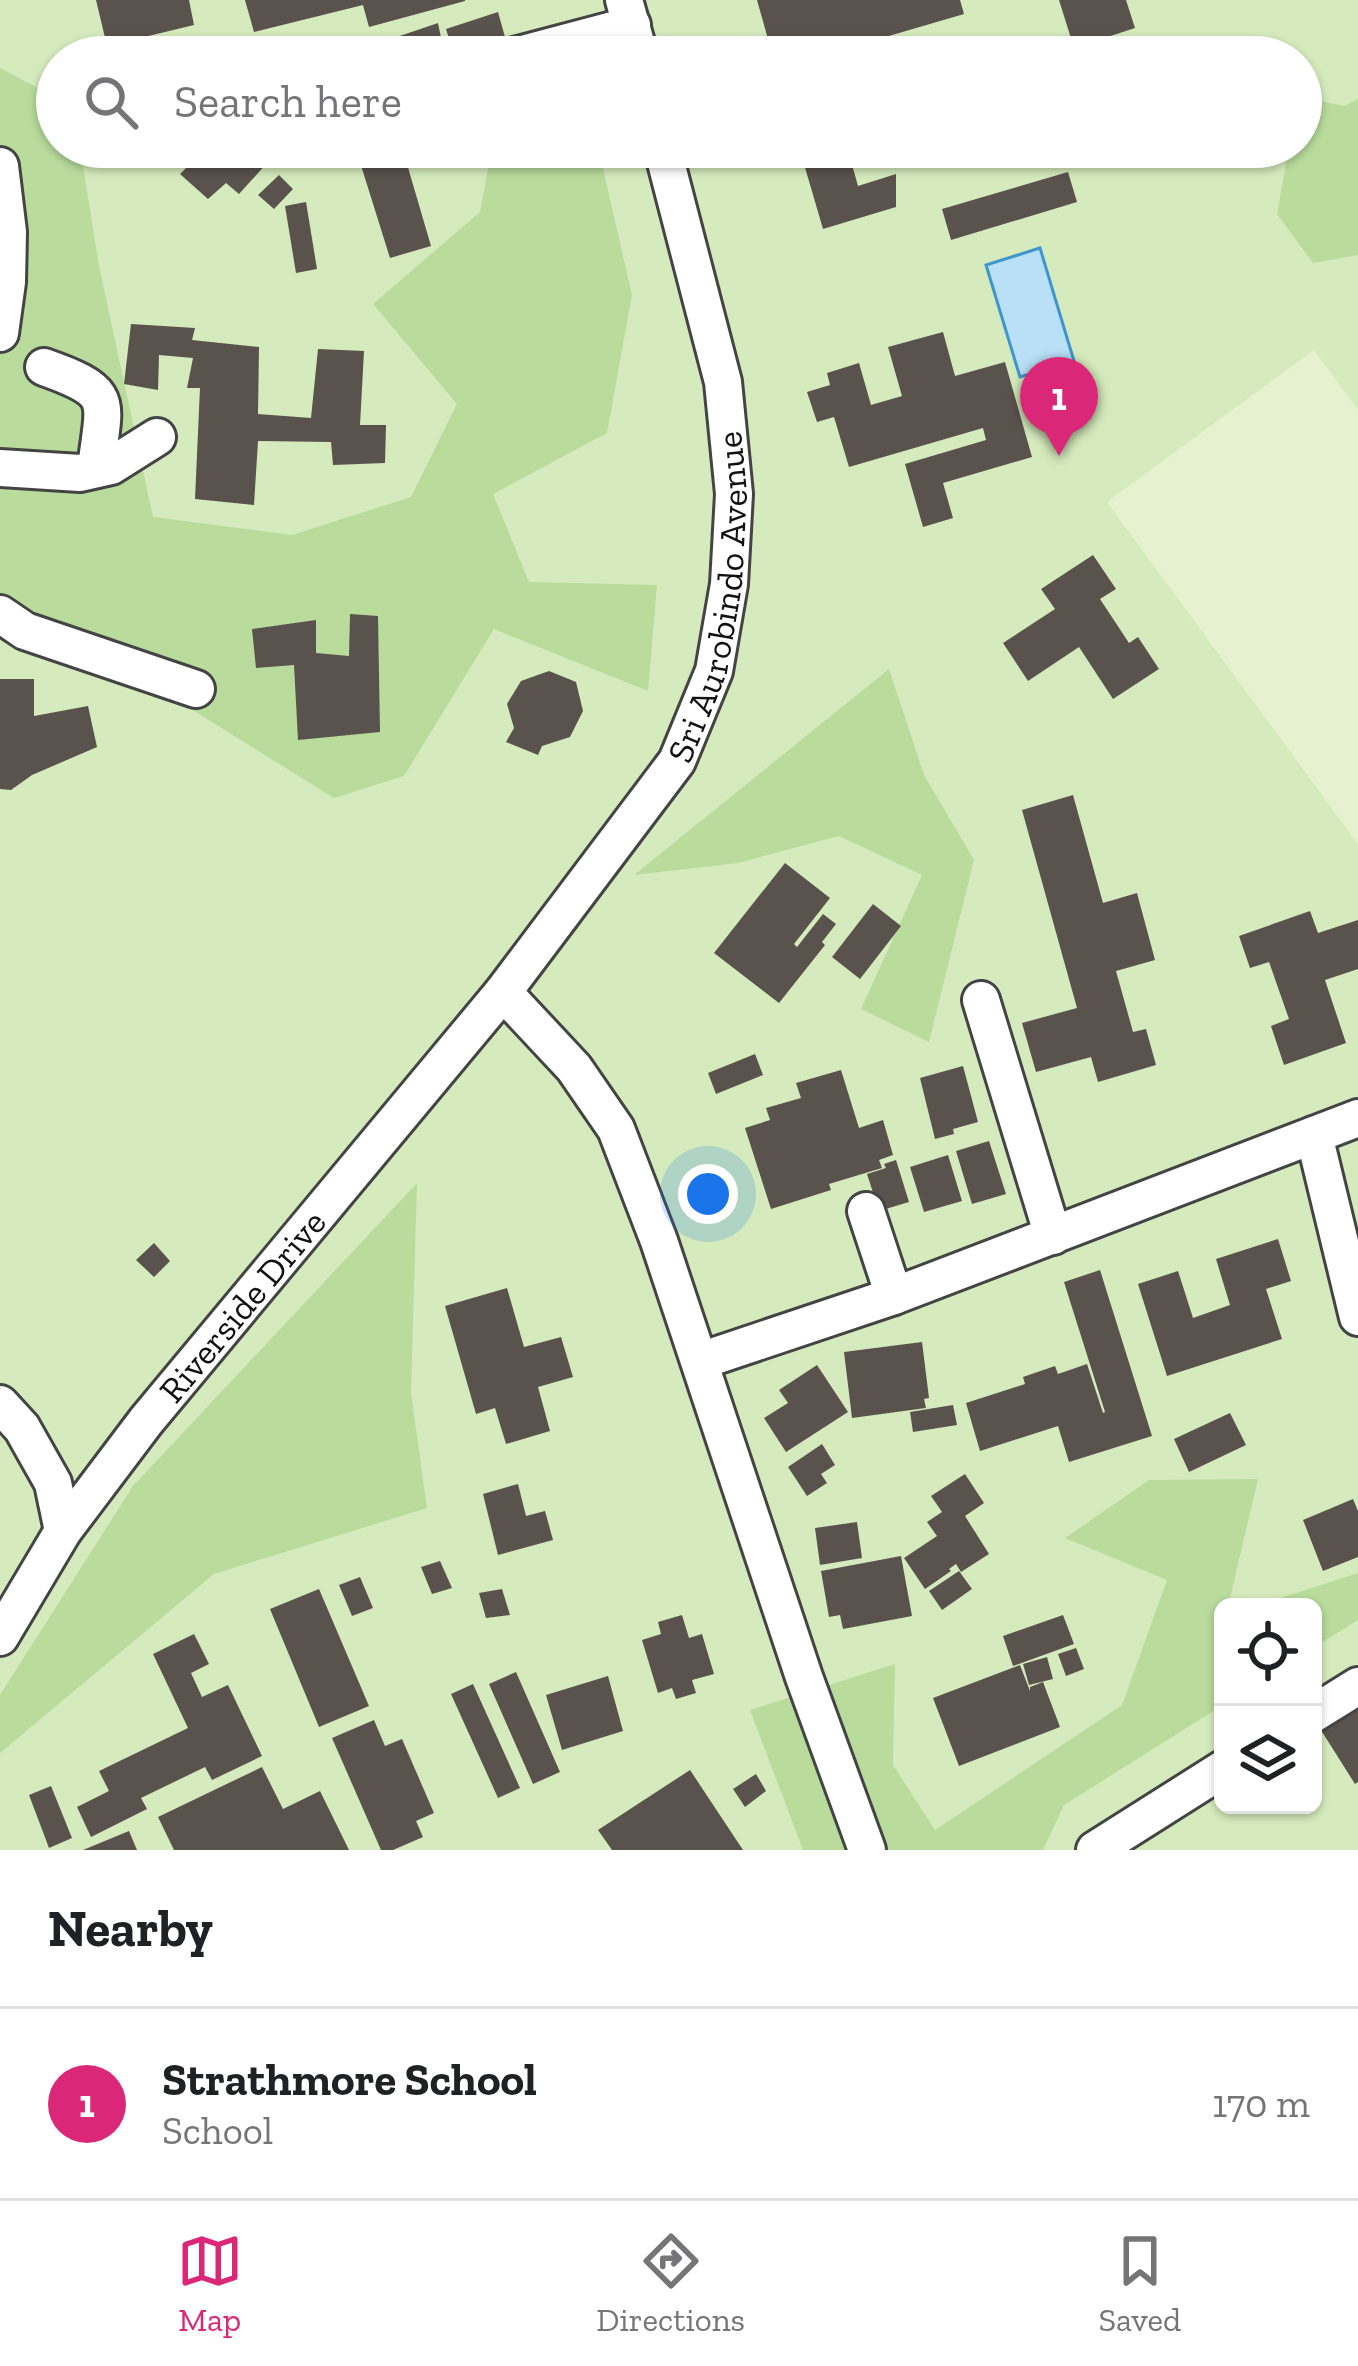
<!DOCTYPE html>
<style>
:root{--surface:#fff;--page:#f2f2f2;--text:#202124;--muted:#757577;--line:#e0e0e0;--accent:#db2777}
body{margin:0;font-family:"Zilla Slab",serif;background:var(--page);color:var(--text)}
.controls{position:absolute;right:36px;bottom:36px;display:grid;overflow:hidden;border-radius:18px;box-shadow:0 3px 9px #0004}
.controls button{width:108px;height:108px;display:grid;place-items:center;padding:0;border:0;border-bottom:3px solid var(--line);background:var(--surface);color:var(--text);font:60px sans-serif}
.you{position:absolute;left:708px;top:1194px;width:42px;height:42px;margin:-30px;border:9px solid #fff;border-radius:50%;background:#1a73e8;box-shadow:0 0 0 18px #1a73e833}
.badge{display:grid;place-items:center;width:78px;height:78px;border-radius:50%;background:var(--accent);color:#fff;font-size:39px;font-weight:700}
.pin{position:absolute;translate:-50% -99px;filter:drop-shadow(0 3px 6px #0008)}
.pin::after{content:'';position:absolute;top:63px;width:42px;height:36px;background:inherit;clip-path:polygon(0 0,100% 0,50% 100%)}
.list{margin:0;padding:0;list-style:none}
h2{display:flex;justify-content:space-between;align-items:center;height:156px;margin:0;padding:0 48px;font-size:51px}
h2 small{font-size:39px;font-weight:400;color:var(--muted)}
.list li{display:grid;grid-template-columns:78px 1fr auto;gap:36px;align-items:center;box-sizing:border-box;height:192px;padding:0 48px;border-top:3px solid var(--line)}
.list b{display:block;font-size:45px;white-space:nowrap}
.list p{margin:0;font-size:39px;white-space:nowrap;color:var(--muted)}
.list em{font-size:39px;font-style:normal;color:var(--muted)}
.icon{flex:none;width:66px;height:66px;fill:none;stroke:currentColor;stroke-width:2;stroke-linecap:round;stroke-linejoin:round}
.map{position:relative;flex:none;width:1358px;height:1850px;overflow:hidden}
.search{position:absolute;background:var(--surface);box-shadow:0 3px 9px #0004;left:36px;right:36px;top:36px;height:132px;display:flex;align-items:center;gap:30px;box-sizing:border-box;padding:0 42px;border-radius:66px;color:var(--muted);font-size:45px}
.sheet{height:348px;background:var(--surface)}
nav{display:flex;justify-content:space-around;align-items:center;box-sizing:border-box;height:168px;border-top:3px solid var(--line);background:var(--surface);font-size:33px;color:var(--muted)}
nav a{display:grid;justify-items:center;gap:6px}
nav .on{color:var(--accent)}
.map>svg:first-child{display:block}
</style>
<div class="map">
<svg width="1358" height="1850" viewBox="0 0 1358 1850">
<rect width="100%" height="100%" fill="#fffdf5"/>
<!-- green -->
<path fill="#d5ebbd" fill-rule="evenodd" d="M0,0h1358v1850h-1358zM57,57h1244v90h-1244zM1223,1607h90v198h-90z"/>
<!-- forest -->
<path fill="#b9dc9c" d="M0,68l57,30v49h23l19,119 54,251 139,18 119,-38 46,-93 -84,-100 107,-92 12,-65h106l34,148 -25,138 -114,61 36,88 128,3 -9,106 -154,-62 -90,147 -70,22 -156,-97 -178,-97z
M1301,97l43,9 14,-7v156l-45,8 -36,-49 12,-67h12v-20l9,-15 -9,-6z
M889,669l35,106 50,85 -45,182 -68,-33 61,-134 -83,-39 -101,27 -104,12z
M417,1183l-6,210 16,115 -213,66 -214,179v-58l133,-209z
M1258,1479l-30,128h-5v98l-159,100 -21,45h-240l-53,-140 145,-46 -2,101 42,65 187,-125 45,-125 -102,-42 84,-58z
M1358,1573v47l-45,28v-41h-60z"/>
<!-- pitch -->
<path fill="#e6f2cf" d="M1314,350l44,60v434l-251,-342z"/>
<!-- water -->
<path fill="#b9e0f7" stroke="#3f96cf" stroke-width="3" d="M1040,248l34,113 -54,16 -34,-112z"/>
<!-- building -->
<path fill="#5a524d" d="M96,0h93l5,25 -87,21z
M245,0h220v1l-96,26 -6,-22 -109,27z
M757,0h203l4,14 -82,24 5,19h-114z
M1059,0h67l9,28 -61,20z
M498,12l7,25 -51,17 -8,-25z
M438,23l7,34h-104v-1z
M172,147h79l17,15 -29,32 -13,-11 -18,16 -28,-25 10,-10z
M333,147h69l29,99 -41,12 -31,-99 -21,6z
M799,147h48l11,39 38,-12v33l-73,22z
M1068,172l9,30 -126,38 -9,-31z
M279,175l14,14 -19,20 -16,-14z
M306,202l11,67 -21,4 -11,-67z
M131,324l64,4 -3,12 67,7 -1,67 53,4 7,-69 46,2 -4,74h26l-1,38 -52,2 -2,-23 -73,-1 -4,64 -59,-6 5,-111h-13l6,-30 -34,-3 -1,35 -34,-6z
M943,332l12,44 50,-14 27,95 -89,26 10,35 -30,9 -18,-63 81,-24 -3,-12 -134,39 -15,-50 -17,5 -10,-30 23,-7 -3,-12 32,-10 12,42 31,-9 -14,-49z
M1093,555l23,34 -16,10 29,44 9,-6 21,32 -46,30 -34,-52 -51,34 -25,-38 52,-34 -14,-20z
M350,614l28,2 2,116 -82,8 -4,-75 -38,3 -4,-39 64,-9v33l33,3z
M549,671l27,11 7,29 -13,26 -28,9 -4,9 -32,-13 8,-14 -7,-24 14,-23z
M0,679h34v37l54,-10 9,41 -65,28 -21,15 -11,-1z
M1073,795l30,108 34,-10 18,67 -39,11 17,61 13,-3 10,36 -58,17 -7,-25 -55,15 -14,-49 55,-15 -55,-198z
M785,863l45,35 -36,46 3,3 26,-33 13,10 -14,18 3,3 -46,58 -65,-50z
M873,904l28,22 -41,53 -28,-22z
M1310,911l8,22 40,-13v49l-33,11 21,63 -62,22 -13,-39 18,-7 -20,-57 -19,6 -11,-32z
M755,1054l8,21 -47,19 -8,-21z
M963,1066l15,56 -25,7 1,5 -19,5 -15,-61z
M841,1070l18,58 24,-8 10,35 -14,5 3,8 -53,16 2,6 -60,19 -26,-81 25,-8 -4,-12 35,-10 -5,-15z
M989,1141l17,53 -34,10 -16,-53z
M948,1155l14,46 -38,11 -14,-45z
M896,1160l13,42 -30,9 -12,-37 19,-6 -2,-4z
M1278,1239l13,42 -25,8 16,50 -115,37 -29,-92 40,-13 15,47 37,-13 -14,-46z
M154,1243l16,18 -16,16 -18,-17z
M1100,1270l52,166 -83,26 -11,-36 -78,25 -14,-48 59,-19 -2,-7 32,-11 3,8 29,-10 16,49 2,-1 -41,-130z
M507,1288l17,59 37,-10 12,40 -35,10 12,44 -44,13 -11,-36 -19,6 -31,-108z
M922,1342l7,56 -5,1 2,9 -74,10 -8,-66z
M817,1365l31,47 -62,40 -22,-34 24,-15 -9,-13z
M953,1405l4,20 -44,7 -3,-20z
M1230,1413l16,32 -57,27 -15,-33z
M822,1444l13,21 -14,9 6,9 -20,13 -19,-29z
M965,1474l19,29 -19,13 24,38 -28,18 -5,-8 -7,5 2,2 -26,18 -21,-31 33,-22 -10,-14 15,-10 -11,-16z
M518,1484l8,32 19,-5 8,29 -55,15 -15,-61z
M1353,1499l5,12v46l-35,14 -20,-51z
M857,1522l5,36 -42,7 -5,-37z
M901,1556l11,60 -69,13 -3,-14 -11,2 -8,-46z
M440,1561l12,27 -20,6 -11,-27z
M959,1571l13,18 -30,21 -13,-19z
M360,1577l13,31 -21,8 -13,-31z
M319,1589l50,117 -50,21 -49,-118z
M502,1589l8,26 -24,3 -7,-25z
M682,1615l7,23 13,-4 12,40 -22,6 4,13 -20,6 -4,-11 -14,5 -16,-53 19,-6 -3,-12z
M1063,1615l11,29 -61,22 -10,-30z
M194,1634l15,30 -18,9 11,24 26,-12 34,71 -50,24 -7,-13 -64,31 6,11 -56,28 -14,-30 32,-16 -10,-20 89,-43 -35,-74z
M1076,1648l8,21 -18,7 -8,-22z
M1047,1657l6,22 -24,6 -6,-21z
M1020,1665l10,26v-4l13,-5 17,45 -101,39 -26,-68z
M516,1672l44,100 -27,12 -44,-100z
M608,1676l15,55 -61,19 -16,-55z
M473,1684l47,104 -22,10 -47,-104z
M1358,1702v80l-3,2 -36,-57z
M374,1720l11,26 17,-7 32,74 -18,8 7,16 -30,13h-12l-49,-112z
M262,1767l21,42 37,-18 29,59h-175l-16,-33z
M690,1770l53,80h-131l-14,-20z
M756,1774l10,17 -21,16 -12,-18z
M51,1786l21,52 -23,10 -20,-53z
M129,1831l8,19h-54z"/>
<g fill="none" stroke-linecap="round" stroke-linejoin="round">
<!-- minor casing -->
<g stroke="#444" stroke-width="42">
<g id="minor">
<path d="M624,0l16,57"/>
<path d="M511,57l121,-32"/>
<path d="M0,166l8,66 -1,50 -7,51"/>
<path d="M44,367c73,26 60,32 52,102"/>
<path d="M0,468l80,5 31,-7 46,-29"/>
<path d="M0,614l25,17 171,58"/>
<path d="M503,992l71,76 42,61 43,112 145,436 63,173"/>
<path d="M981,1000l72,236"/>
<path d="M1314,1135l44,182"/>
<path d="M866,1211l28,85"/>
<path d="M700,1361l194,-65 464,-178"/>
<path d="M0,1404l22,24 31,55 10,48"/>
<path id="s1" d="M0,1637l63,-106 83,-110 357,-429 174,-231 37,-90 15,-87 5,-90 -11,-112 -61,-235"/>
<path d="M1313,1714l45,-28"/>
<path d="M1095,1850l128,-81"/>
</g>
</g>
<!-- minor -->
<use href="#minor" stroke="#fff" stroke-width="36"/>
</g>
<g text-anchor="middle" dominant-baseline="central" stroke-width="12" stroke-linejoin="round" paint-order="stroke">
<!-- street labels -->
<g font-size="36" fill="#111" stroke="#fff">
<text stroke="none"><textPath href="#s1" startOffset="1278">Sri Aurobindo Avenue</textPath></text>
<text stroke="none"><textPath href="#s1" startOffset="411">Riverside Drive</textPath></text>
</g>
</g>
</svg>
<div class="controls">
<button><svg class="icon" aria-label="locate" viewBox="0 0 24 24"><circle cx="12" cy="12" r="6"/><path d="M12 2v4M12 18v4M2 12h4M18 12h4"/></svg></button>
<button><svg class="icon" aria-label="layers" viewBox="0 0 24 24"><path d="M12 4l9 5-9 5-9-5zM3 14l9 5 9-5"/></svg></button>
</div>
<div class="you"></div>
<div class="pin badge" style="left:1059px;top:456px">1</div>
<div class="search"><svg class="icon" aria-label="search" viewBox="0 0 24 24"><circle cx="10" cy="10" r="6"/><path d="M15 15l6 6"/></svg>Search here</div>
</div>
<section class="sheet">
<h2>Nearby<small></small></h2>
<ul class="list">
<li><span class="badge">1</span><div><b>Strathmore School</b><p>School</p></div><em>170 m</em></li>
</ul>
</section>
<nav>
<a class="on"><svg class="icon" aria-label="map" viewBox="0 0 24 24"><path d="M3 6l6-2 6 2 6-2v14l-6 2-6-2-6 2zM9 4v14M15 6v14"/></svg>Map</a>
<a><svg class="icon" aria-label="directions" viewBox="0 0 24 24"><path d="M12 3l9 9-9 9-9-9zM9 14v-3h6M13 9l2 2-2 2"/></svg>Directions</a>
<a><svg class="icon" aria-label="saved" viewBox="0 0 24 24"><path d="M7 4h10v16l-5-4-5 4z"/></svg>Saved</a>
</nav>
